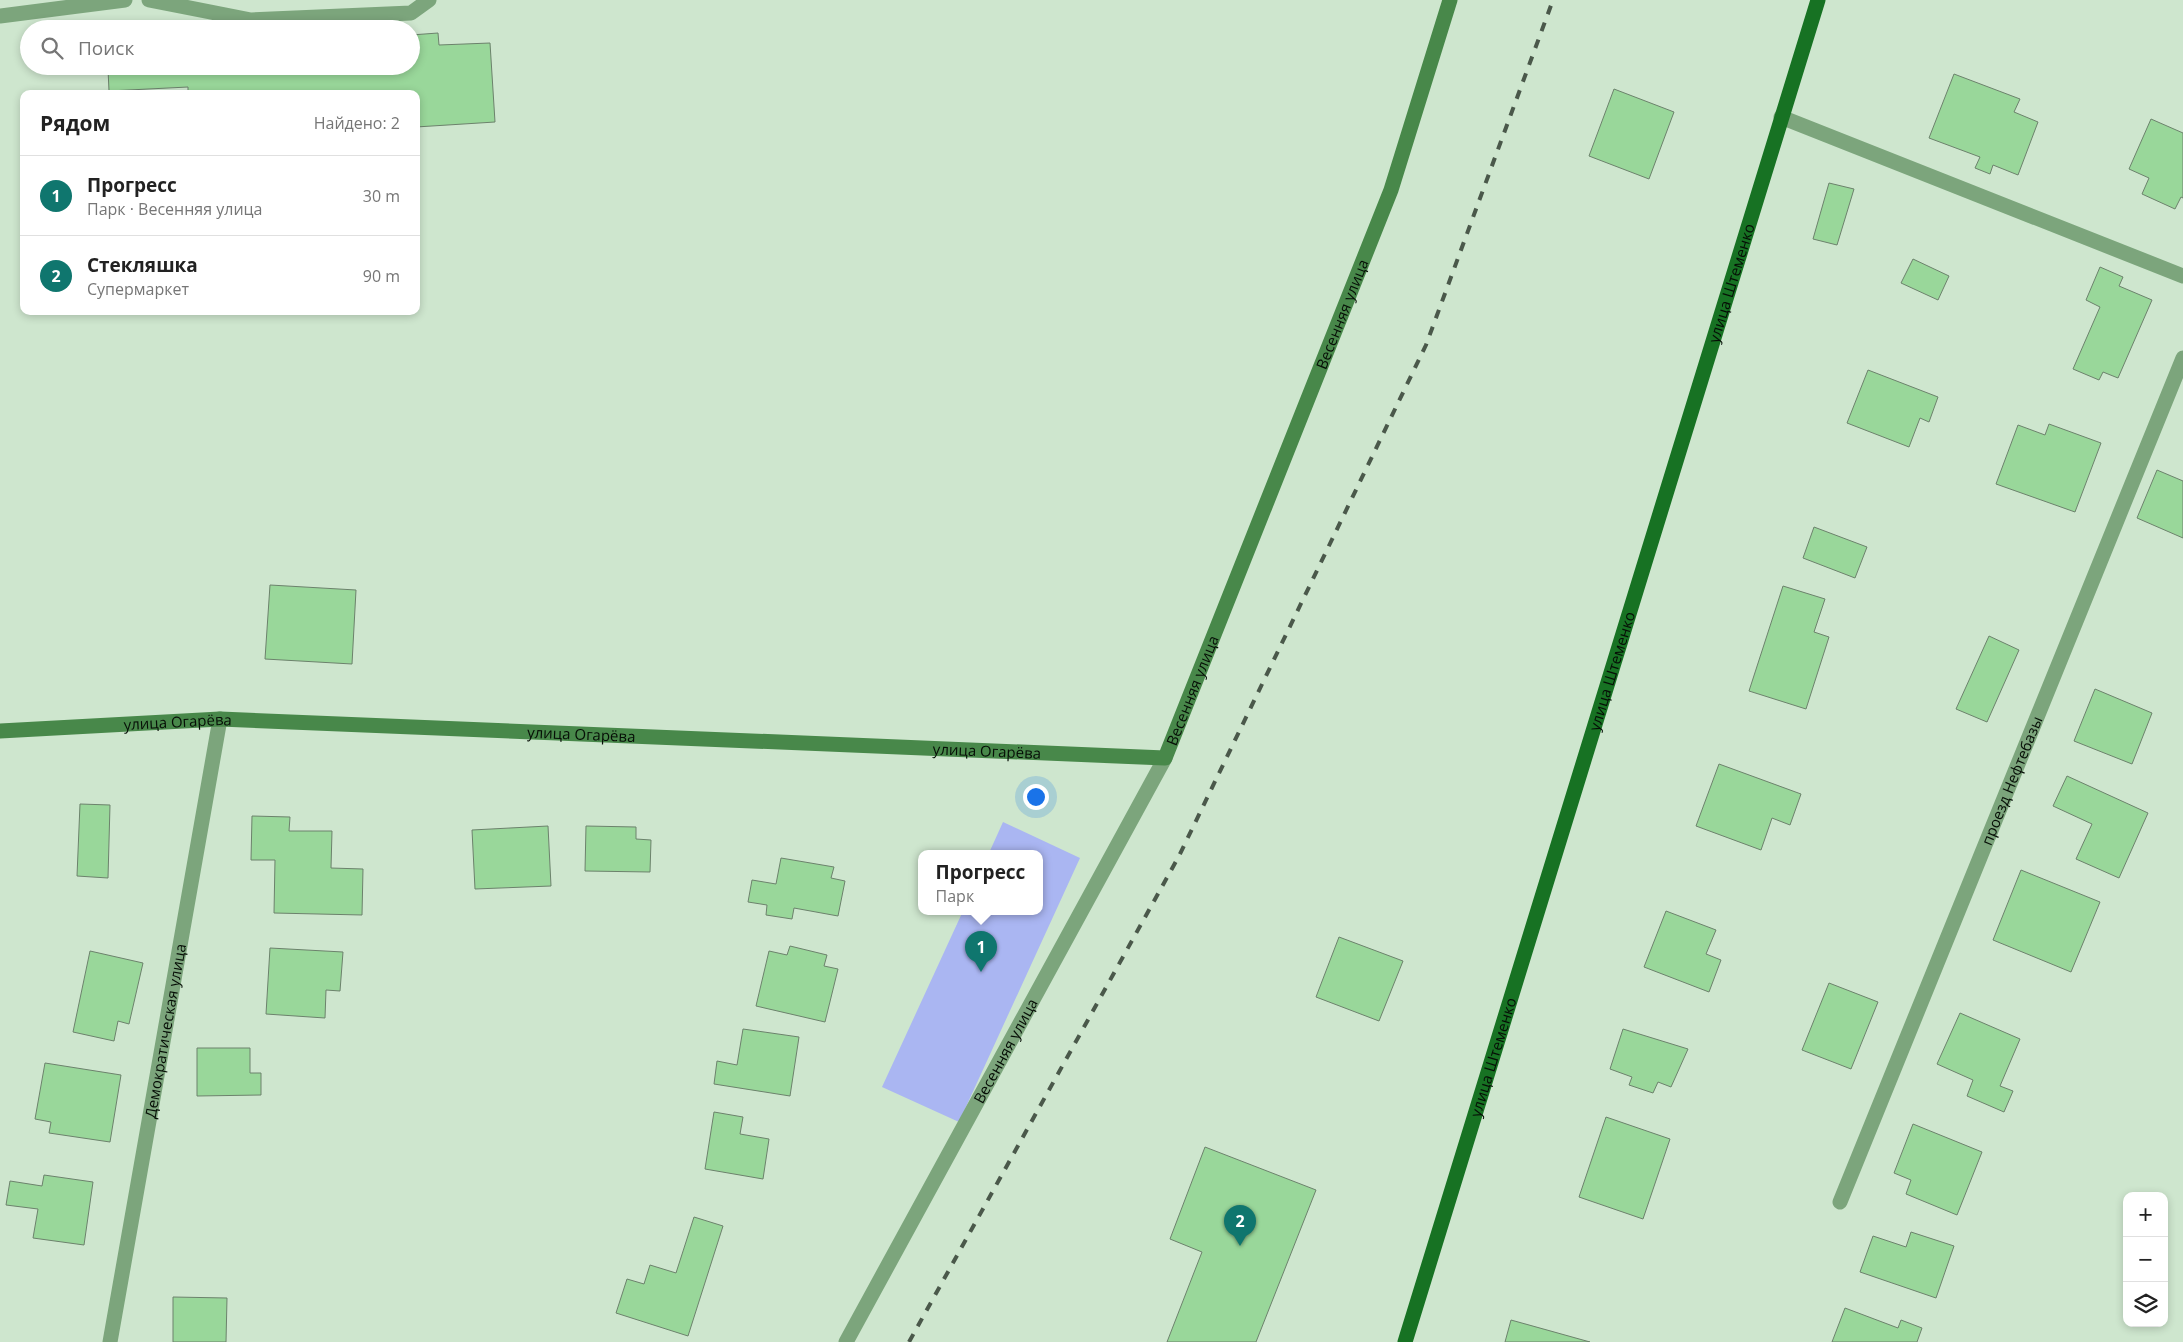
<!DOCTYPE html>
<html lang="ru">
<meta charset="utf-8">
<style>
:root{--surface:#fff;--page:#f6f6f6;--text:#222;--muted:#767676;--line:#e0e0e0;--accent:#0f766e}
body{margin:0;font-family:"Open Sans",sans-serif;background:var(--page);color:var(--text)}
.controls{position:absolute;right:15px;bottom:15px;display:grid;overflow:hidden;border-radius:10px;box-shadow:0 2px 8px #0003}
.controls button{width:45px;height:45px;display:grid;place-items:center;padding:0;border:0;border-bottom:1px solid var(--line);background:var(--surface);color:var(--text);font:25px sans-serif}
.you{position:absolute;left:1035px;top:796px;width:18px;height:18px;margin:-12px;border:4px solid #fff;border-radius:50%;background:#1a73e8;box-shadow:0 0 0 8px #1a73e833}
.badge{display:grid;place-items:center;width:32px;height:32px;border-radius:50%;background:var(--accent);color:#fff;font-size:16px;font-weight:700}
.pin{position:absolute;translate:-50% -41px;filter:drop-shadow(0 1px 2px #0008)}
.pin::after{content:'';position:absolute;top:26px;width:18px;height:15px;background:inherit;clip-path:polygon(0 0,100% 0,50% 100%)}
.popup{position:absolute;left:918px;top:850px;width:125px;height:65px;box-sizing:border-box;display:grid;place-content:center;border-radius:10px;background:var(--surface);filter:drop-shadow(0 1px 4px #0005);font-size:16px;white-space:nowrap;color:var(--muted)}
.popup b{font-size:19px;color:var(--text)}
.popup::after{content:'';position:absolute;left:50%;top:100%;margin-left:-10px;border:10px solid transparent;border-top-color:var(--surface)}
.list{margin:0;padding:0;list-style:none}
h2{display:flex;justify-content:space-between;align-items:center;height:65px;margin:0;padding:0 20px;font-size:21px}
h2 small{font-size:16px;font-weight:400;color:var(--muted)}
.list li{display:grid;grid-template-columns:32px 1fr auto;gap:15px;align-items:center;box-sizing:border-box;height:80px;padding:0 20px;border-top:1px solid var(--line)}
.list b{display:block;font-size:19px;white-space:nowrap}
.list p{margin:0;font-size:16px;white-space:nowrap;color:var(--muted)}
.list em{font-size:16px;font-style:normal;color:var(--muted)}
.icon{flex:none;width:28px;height:28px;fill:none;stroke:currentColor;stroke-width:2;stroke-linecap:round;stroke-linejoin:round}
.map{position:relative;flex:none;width:2183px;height:1342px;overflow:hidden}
.search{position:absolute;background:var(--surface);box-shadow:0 2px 8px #0003;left:20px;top:20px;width:400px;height:55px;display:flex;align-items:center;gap:12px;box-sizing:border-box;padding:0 18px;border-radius:28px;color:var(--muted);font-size:19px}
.panel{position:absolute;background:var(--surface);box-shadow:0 2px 8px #0003;left:20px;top:90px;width:400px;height:225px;border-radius:10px}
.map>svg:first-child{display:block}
</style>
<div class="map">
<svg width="2183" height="1342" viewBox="0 0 2183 1342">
<rect width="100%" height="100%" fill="#cee6ce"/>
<!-- green -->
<path fill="#aab6f2" d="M1003,822l77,36 -121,264 -77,-35 81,-176h77v-58h-51z"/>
<!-- building -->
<path fill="#99d79a" stroke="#6c826c" d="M438,33l1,12 51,-2 5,79 -79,5v-33h-228v-7l-79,4 -1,-22 47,-3h256v-31z
M1954,74l66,25 -6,13 24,10 -20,53 -25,-10 -3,9 -15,-6 5,-11 -51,-19z
M1614,89l60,23 -25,67 -60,-23z
M2151,119l32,14v65l-2,-1 -6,12 -33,-15 7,-16 -20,-9z
M1829,183l25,6 -17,56 -24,-6z
M1913,259l36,17 -11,24 -37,-17z
M2100,267l23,10 -4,9 33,14 -34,78 -15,-6 -4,8 -26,-11 27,-62 -14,-7z
M1868,370l70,27 -9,25 -9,-4 -11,29 -62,-24z
M2049,424l52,19 -26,69 -79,-28 22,-59 27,10z
M2157,470l26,11v57l-46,-20z
M1814,527l53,20 -12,31 -52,-20z
M270,585l86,5 -4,74 -87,-5z
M1783,586l42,13 -11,33 15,5 -23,72 -57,-18z
M1989,636l30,14 -32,72 -31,-13z
M2095,689l57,24 -20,51 -58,-23z
M1719,764l82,30 -11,31 -18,-7 -11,32 -65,-24z
M2067,776l81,37 -29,65 -43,-19 16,-35 -39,-18z
M80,804l30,1 -2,73 -31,-2z
M252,816l38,1 -1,14h43l-1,37 32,1 -1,46 -88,-2 1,-53h-24z
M548,826l3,60 -76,3 -3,-59z
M586,826l50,1v12l15,1 -1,32 -65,-1z
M781,858l53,9 -3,11 14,3 -7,35 -44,-8 -2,11 -26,-4 1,-10 -19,-3 4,-22 24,4z
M2021,870l79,32 -29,70 -78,-32z
M1666,911l50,19 -10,24 15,6 -12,32 -65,-25z
M1339,937l64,24 -24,60 -63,-24z
M790,946l37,9 -3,11 14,3 -13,53 -69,-16 13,-55 18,4z
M270,948l73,4 -3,39 -14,-1 -1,28 -59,-4z
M90,951l53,12 -14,61 -11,-3 -4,20 -41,-9z
M1829,983l49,19 -27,67 -49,-19z
M1960,1013l60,26 -20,47 13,5 -9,21 -37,-16 6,-16 -36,-16z
M743,1029l56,8 -9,59 -76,-12 3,-23 20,4z
M1623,1029l65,20 -17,38 -13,-5 -5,11 -24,-8 3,-8 -22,-8z
M197,1048h53v25h11v22l-64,1z
M45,1063l76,12 -11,67 -61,-9 2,-11 -16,-3z
M714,1112l29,5 -3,17 29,5 -6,40 -58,-10z
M1606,1117l64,22 -27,80 -64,-22z
M1913,1124l69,28 -25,63 -51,-21 5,-14 -17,-7z
M1205,1147l111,43 -60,152h-89l35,-90 -32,-13z
M44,1175l49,7 -9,63 -51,-7 5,-29 -32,-4 4,-24 32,5z
M694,1217l29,9 -35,110 -72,-23 11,-34 17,5 6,-19 26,8z
M1911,1232l43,14 -18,52 -76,-26 13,-36 33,11z
M173,1297l54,1 -1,44h-53z
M1845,1308l53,20 3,-8 21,8 -5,14h-85z
M1511,1320l79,22h-85z"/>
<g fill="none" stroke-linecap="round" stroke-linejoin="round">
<!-- minor -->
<g stroke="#7ca57c" stroke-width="15">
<path d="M149,0l102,20 160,-7 18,-13"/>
<path d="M0,16l125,-16"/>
<path d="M1781,117l402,159"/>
<path id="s1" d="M1840,1202l343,-844"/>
<path id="s2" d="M110,1342l110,-623"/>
<path id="s3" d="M846,1342l319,-584"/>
</g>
<!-- secondary -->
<path stroke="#48884a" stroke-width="15" id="s4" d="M0,731l220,-12 945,39 226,-568 59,-190"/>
<!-- primary -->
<path stroke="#177223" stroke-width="15" id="s5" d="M1405,1342l413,-1342"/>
<!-- rail -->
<path stroke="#4a584a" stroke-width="4" stroke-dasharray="9 9" stroke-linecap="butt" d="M909,1342l270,-486 247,-511 127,-345"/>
</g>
<g text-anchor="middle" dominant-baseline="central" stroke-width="4" stroke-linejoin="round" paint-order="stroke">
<!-- street labels -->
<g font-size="15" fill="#060e06" stroke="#dbf4db">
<text stroke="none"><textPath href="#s5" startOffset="1108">улица Штеменко</textPath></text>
<text stroke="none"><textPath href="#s4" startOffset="1644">Весенняя улица</textPath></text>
<text stroke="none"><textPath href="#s5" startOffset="702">улица Штеменко</textPath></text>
<text stroke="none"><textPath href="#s4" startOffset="1239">Весенняя улица</textPath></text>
<text stroke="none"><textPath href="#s4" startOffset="178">улица Огарёва</textPath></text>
<text stroke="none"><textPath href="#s4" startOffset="582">улица Огарёва</textPath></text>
<text stroke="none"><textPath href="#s4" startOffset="988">улица Огарёва</textPath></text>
<text stroke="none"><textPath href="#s1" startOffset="455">проезд Нефтебазы</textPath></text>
<text stroke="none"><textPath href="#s2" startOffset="316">Демократическая улица</textPath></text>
<text stroke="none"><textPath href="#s3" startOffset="332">Весенняя улица</textPath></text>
<text stroke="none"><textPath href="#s5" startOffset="298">улица Штеменко</textPath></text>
</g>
</g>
</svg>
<div class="controls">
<button>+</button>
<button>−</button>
<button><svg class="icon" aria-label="layers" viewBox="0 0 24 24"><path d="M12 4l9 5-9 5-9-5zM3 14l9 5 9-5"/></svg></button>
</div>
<div class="you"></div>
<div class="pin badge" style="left:981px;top:972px">1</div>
<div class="popup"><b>Прогресс</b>Парк</div>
<div class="pin badge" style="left:1240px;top:1246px">2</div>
<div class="search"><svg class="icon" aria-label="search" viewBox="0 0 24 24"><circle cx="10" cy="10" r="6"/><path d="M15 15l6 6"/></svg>Поиск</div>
<section class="panel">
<h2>Рядом<small>Найдено: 2</small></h2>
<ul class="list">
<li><span class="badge">1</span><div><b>Прогресс</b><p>Парк · Весенняя улица</p></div><em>30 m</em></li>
<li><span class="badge">2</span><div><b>Стекляшка</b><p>Супермаркет</p></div><em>90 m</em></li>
</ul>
</section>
</div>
